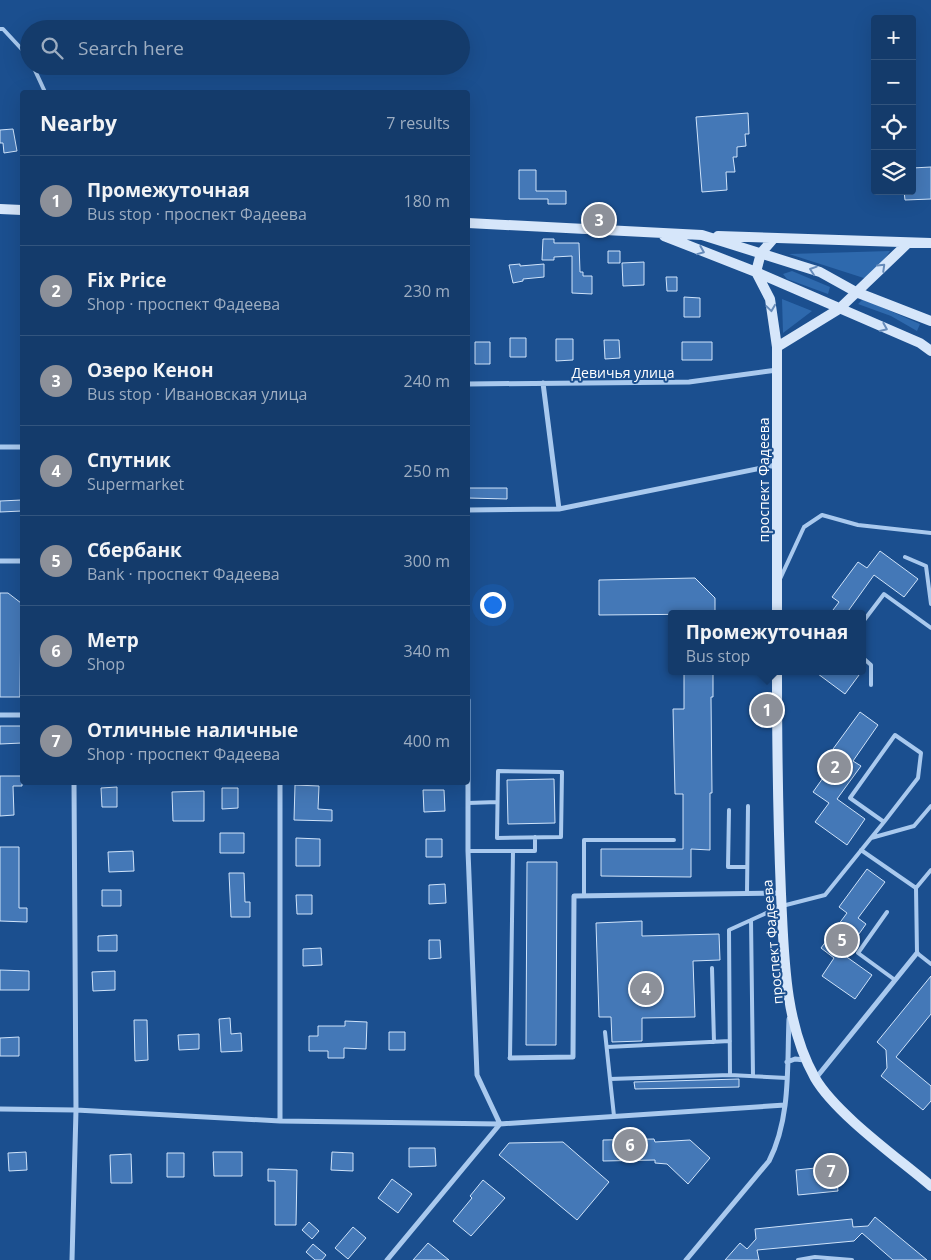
<!DOCTYPE html>
<meta charset="utf-8">
<style>
:root{--surface:#143b6b;--page:#214673;--text:#f1f3f6;--muted:#9dadc1;--line:#33557e;--accent:#8c9099}
body{margin:0;font-family:"Open Sans",sans-serif;background:var(--page);color:var(--text)}
.controls{position:absolute;right:15px;top:15px;display:grid;overflow:hidden;border-radius:5px;box-shadow:0 5px 20px #0002}
.controls button{width:45px;height:45px;display:grid;place-items:center;padding:0;border:0;border-bottom:1px solid var(--line);background:var(--surface);color:var(--text);font:25px sans-serif}
.you{position:absolute;left:492px;top:604px;width:18px;height:18px;margin:-12px;border:4px solid #fff;border-radius:50%;background:#1a73e8;box-shadow:0 0 0 8px #1a73e833}
.badge{display:grid;place-items:center;width:32px;height:32px;border-radius:50%;background:var(--accent);color:#fff;font-size:16px;font-weight:700}
.pin{position:absolute;translate:-50% -50%;border:2px solid #fff;box-shadow:0 1px 5px #0006}
.popup{position:absolute;left:668px;top:610px;width:198px;height:65px;box-sizing:border-box;display:grid;place-content:center;border-radius:5px;background:var(--surface);filter:drop-shadow(0 1px 4px #0005);font-size:16px;white-space:nowrap;color:var(--muted)}
.popup b{font-size:19px;color:var(--text)}
.popup::after{content:'';position:absolute;left:50%;top:100%;margin-left:-10px;border:10px solid transparent;border-top-color:var(--surface)}
.list{margin:0;padding:0;list-style:none}
h2{display:flex;justify-content:space-between;align-items:center;height:65px;margin:0;padding:0 20px;font-size:21px}
h2 small{font-size:16px;font-weight:400;color:var(--muted)}
.list li{display:grid;grid-template-columns:32px 1fr auto;gap:15px;align-items:center;box-sizing:border-box;height:90px;padding:0 20px;border-top:1px solid var(--line)}
.list b{display:block;font-size:19px;white-space:nowrap}
.list p{margin:0;font-size:16px;white-space:nowrap;color:var(--muted)}
.list em{font-size:16px;font-style:normal;color:var(--muted)}
.icon{flex:none;width:28px;height:28px;fill:none;stroke:currentColor;stroke-width:2;stroke-linecap:round;stroke-linejoin:round}
.map{position:relative;flex:none;width:931px;height:1260px;overflow:hidden}
.search{position:absolute;background:var(--surface);box-shadow:0 5px 20px #0002;left:20px;top:20px;width:450px;height:55px;display:flex;align-items:center;gap:12px;box-sizing:border-box;padding:0 18px;border-radius:28px;color:var(--muted);font-size:19px}
.panel{position:absolute;background:var(--surface);box-shadow:0 5px 20px #0002;left:20px;top:90px;width:450px;height:695px;border-radius:5px}
.map>svg:first-child{display:block}
</style>
<div class="map">
<svg width="931" height="1260" viewBox="0 0 931 1260">
<rect width="100%" height="100%" fill="#1b4f8f"/>
<!-- grass -->
<path fill="#2e69ad" d="M890,251l-20,29 -81,-26z
M792,271l38,16 -2,7 -41,-15 -4,-5z
M782,299l30,12 -29,22z
M863,299l57,25 -3,7 -26,-15 -33,-12z"/>
<!-- building -->
<path fill="#4478b7" stroke="#cfe3fa" d="M748,113l1,21h-4l1,12 -9,1v10h-4l2,15h-9l1,18 -25,2 -6,-75z
M13,129l4,22 -13,2 -1,-10h-3v-13z
M931,167v32l-26,1 -1,-9h8v-23z
M519,170h17v21h30v13h-18v-5h-29z
M543,239h11v4h25l1,29h3v4h9v18l-20,-1v-37l-18,1v3h-12z
M608,251h12v12h-12z
M644,262v23l-21,1 -1,-23z
M520,264v2l24,-2v13l-21,2v2l-10,2 -4,-18z
M666,277h11v14h-10z
M684,297l16,1v19h-16z
M510,338h16v19h-16z
M556,339h17v21l-17,1z
M604,340h15l1,18 -15,1z
M475,342h15v22h-15z
M682,342h30v18h-30z
M468,488h39v11l-39,-1z
M22,500v11l-22,1v-11z
M880,551l38,28 -14,18 -30,-22 -28,39h-16l9,-12 -7,-5 26,-35 9,6z
M695,578l20,20v16l-116,1v-35z
M0,593h8l13,10 -1,94h-20z
M684,671h29v26h-2l1,96h-2v57l-19,-1v28l-90,-1v-27h82v-55h-8l-2,-85h11z
M814,671h48l-17,23z
M860,712l18,13 -25,36 8,5 -24,33 28,20 -18,26 -32,-23 14,-19 -16,-11 27,-38 -7,-5z
M0,726h22v17l-22,1z
M0,776h22v10h-9l1,29 -14,1z
M554,779l1,44 -47,1 -1,-44z
M295,785l24,1 -1,23 14,1v11l-38,-1z
M117,787v20h-15l-1,-19z
M222,788h16v20l-16,1z
M423,790h21l1,21 -21,1z
M204,791v30h-31l-1,-29z
M220,833h24v20h-24z
M296,838l24,1v27h-24z
M426,839h16v18h-16z
M0,847h19v61h8v14l-27,-1z
M133,851l1,20 -25,1 -1,-20z
M527,862h30l-1,183h-30z
M867,869l18,13 -27,36 8,6 -22,31 28,20 -17,24 -33,-23 12,-18 -13,-10 26,-35 -8,-6z
M229,873h15l1,29h5v15h-19z
M445,884l1,19 -17,1v-19z
M102,890h19v16h-19z
M296,895h16v19h-15z
M642,921v15l77,-2 1,26 -27,1 2,56 -53,1v23l-30,1 -1,-25h-12l-3,-94z
M117,935v16h-19v-15z
M429,940h11l1,18 -12,1z
M321,948l1,17 -19,1v-17z
M0,970l29,1v19h-29z
M115,971v19l-22,1 -1,-19z
M931,976v38l-35,43 35,29v15l-8,9 -42,-34 6,-8 -1,-18 -9,-8z
M230,1018l1,16 10,-1 1,18 -21,1 -2,-33z
M134,1020h13l1,40 -13,1z
M345,1021l22,1 -1,27 -22,-1v10h-16v-7h-19v-15h9v-10h27z
M389,1032h16v18h-16z
M199,1034v15l-20,1 -1,-15z
M19,1037v19h-19v-18z
M739,1079v8l-104,2 -1,-7z
M654,1139l1,3 35,-2 20,18 -22,26 -21,-20 -12,-1v-3l-52,1v-21z
M563,1142l46,40 -32,38 -78,-65 10,-12z
M409,1148h26l1,18 -27,1z
M26,1152l1,18 -18,1 -1,-18z
M213,1152h29v24h-28z
M332,1152l21,1v18l-22,-1z
M167,1153h17v24h-17z
M131,1154l1,29h-21l-1,-28z
M835,1166l3,25 -40,4 -2,-25z
M268,1169l29,1 -1,55h-21v-44h-7z
M392,1179l20,15 -14,19 -20,-15z
M483,1180l22,18 -34,38 -18,-15 19,-23 -2,-2z
M875,1217l52,43h-34l-31,-27 -8,8 -97,9 2,10h-34l15,-17 7,6 9,-10 -1,-10 97,-10 1,8 15,-1z
M309,1222l10,9 -7,8 -10,-9z
M353,1227l13,11 -18,21 -13,-11z
M428,1243l21,17h-36z
M313,1244l13,11 -4,5h-7l-9,-8z"/>
<g fill="none" stroke-linecap="round" stroke-linejoin="round">
<!-- lane -->
<path stroke="#a9c9ee" stroke-width="4" d="M0,29h3l26,28
M33,66l12,26
M905,557l21,9 5,38
M780,579l24,-52 18,-12 36,10 73,8
M862,623l22,-29 47,34
M862,657l9,8v20
M498,771l64,1 -1,65 -64,1z
M468,803l29,-1
M729,810l-1,57h19
M871,838l13,-16 -34,-24 45,-63 26,18 -3,25 -34,44
M861,850l55,38 1,65 14,11
M468,851h45l-3,207
M513,851h22v-14
M916,888l15,-18
M747,893l1,-87
M584,895v-55h90
M887,912l-29,41 37,27
M751,920l2,156
M712,968l2,74
M605,1032l5,47 120,-4 57,3
M607,1047l123,-6
M730,1075l-1,-145 53,-24 43,-11 46,-57 43,-12 17,-20
M610,1079l4,37
M798,1260l17,-3 37,3"/>
<!-- street -->
<path stroke="#a9c9ee" stroke-width="5" d="M543,383l16,126
M468,384l221,-2 88,-12
M0,447h22
M468,510l91,-1 217,-44
M0,561h22
M0,715h22
M280,782v339
M510,1058l63,-1 1,-161 207,-3
M787,1062l8,-3 10,1
M816,1078l101,-125
M0,1109l76,1 204,11 220,3 285,-19
M72,1260l4,-150 -2,-328
M387,1260l113,-136 -23,-49 -9,-224v-151
M686,1260l83,-99c22,-43 18,-95 20,-142"/>
<!-- secondary -->
<path stroke="#d6e6fa" stroke-width="10" d="M0,209l22,1
M468,223l234,12 118,37 36,20 75,29
M664,236l92,36 164,71 11,8
M718,236l213,7
M774,238l-13,15 -5,19 14,27 7,48v267
M777,347l62,-38 69,-66
M777,671c0,75 1,149 4,223 3,61 3,129 34,184 21,36 83,80 116,108"/>
</g>
<!-- one-way arrows -->
<defs><path id="oneway-chevron" d="M-2-3.5L2.5 0L-2 3.5" fill="none" stroke-width="1.6" stroke-linecap="round" stroke-linejoin="round" transform="scale(1.25)"/></defs>
<g stroke="#668bba">
<use href="#oneway-chevron" transform="translate(701 251) rotate(22)"/>
<use href="#oneway-chevron" transform="translate(882 267) rotate(-44)"/>
<use href="#oneway-chevron" transform="translate(813 270) rotate(-161)"/>
<use href="#oneway-chevron" transform="translate(771 308) rotate(82)"/>
<use href="#oneway-chevron" transform="translate(884 328) rotate(23)"/>
</g>
<g text-anchor="middle" dominant-baseline="central" stroke-width="4" stroke-linejoin="round" paint-order="stroke">
<!-- street labels -->
<g font-size="14" fill="#fff" stroke="#1b4f8f">
<text x="623" y="372">Девичья улица</text>
<text transform="translate(763 480) rotate(-90)">проспект Фадеева</text>
<text transform="translate(772 942) rotate(-95)">проспект Фадеева</text>
</g>
</g>
</svg>
<div class="controls">
<button>+</button>
<button>−</button>
<button><svg class="icon" aria-label="locate" viewBox="0 0 24 24"><circle cx="12" cy="12" r="6"/><path d="M12 2v4M12 18v4M2 12h4M18 12h4"/></svg></button>
<button><svg class="icon" aria-label="layers" viewBox="0 0 24 24"><path d="M12 4l9 5-9 5-9-5zM3 14l9 5 9-5"/></svg></button>
</div>
<div class="you"></div>
<div class="pin badge" style="left:767px;top:710px">1</div>
<div class="popup"><b>Промежуточная</b>Bus stop</div>
<div class="pin badge" style="left:835px;top:767px">2</div>
<div class="pin badge" style="left:599px;top:220px">3</div>
<div class="pin badge" style="left:646px;top:989px">4</div>
<div class="pin badge" style="left:842px;top:940px">5</div>
<div class="pin badge" style="left:630px;top:1145px">6</div>
<div class="pin badge" style="left:831px;top:1171px">7</div>
<div class="search"><svg class="icon" aria-label="search" viewBox="0 0 24 24"><circle cx="10" cy="10" r="6"/><path d="M15 15l6 6"/></svg>Search here</div>
<section class="panel">
<h2>Nearby<small>7 results</small></h2>
<ul class="list">
<li><span class="badge">1</span><div><b>Промежуточная</b><p>Bus stop · проспект Фадеева</p></div><em>180 m</em></li>
<li><span class="badge">2</span><div><b>Fix Price</b><p>Shop · проспект Фадеева</p></div><em>230 m</em></li>
<li><span class="badge">3</span><div><b>Озеро Кенон</b><p>Bus stop · Ивановская улица</p></div><em>240 m</em></li>
<li><span class="badge">4</span><div><b>Спутник</b><p>Supermarket</p></div><em>250 m</em></li>
<li><span class="badge">5</span><div><b>Сбербанк</b><p>Bank · проспект Фадеева</p></div><em>300 m</em></li>
<li><span class="badge">6</span><div><b>Метр</b><p>Shop</p></div><em>340 m</em></li>
<li><span class="badge">7</span><div><b>Отличные наличные</b><p>Shop · проспект Фадеева</p></div><em>400 m</em></li>
</ul>
</section>
</div>
